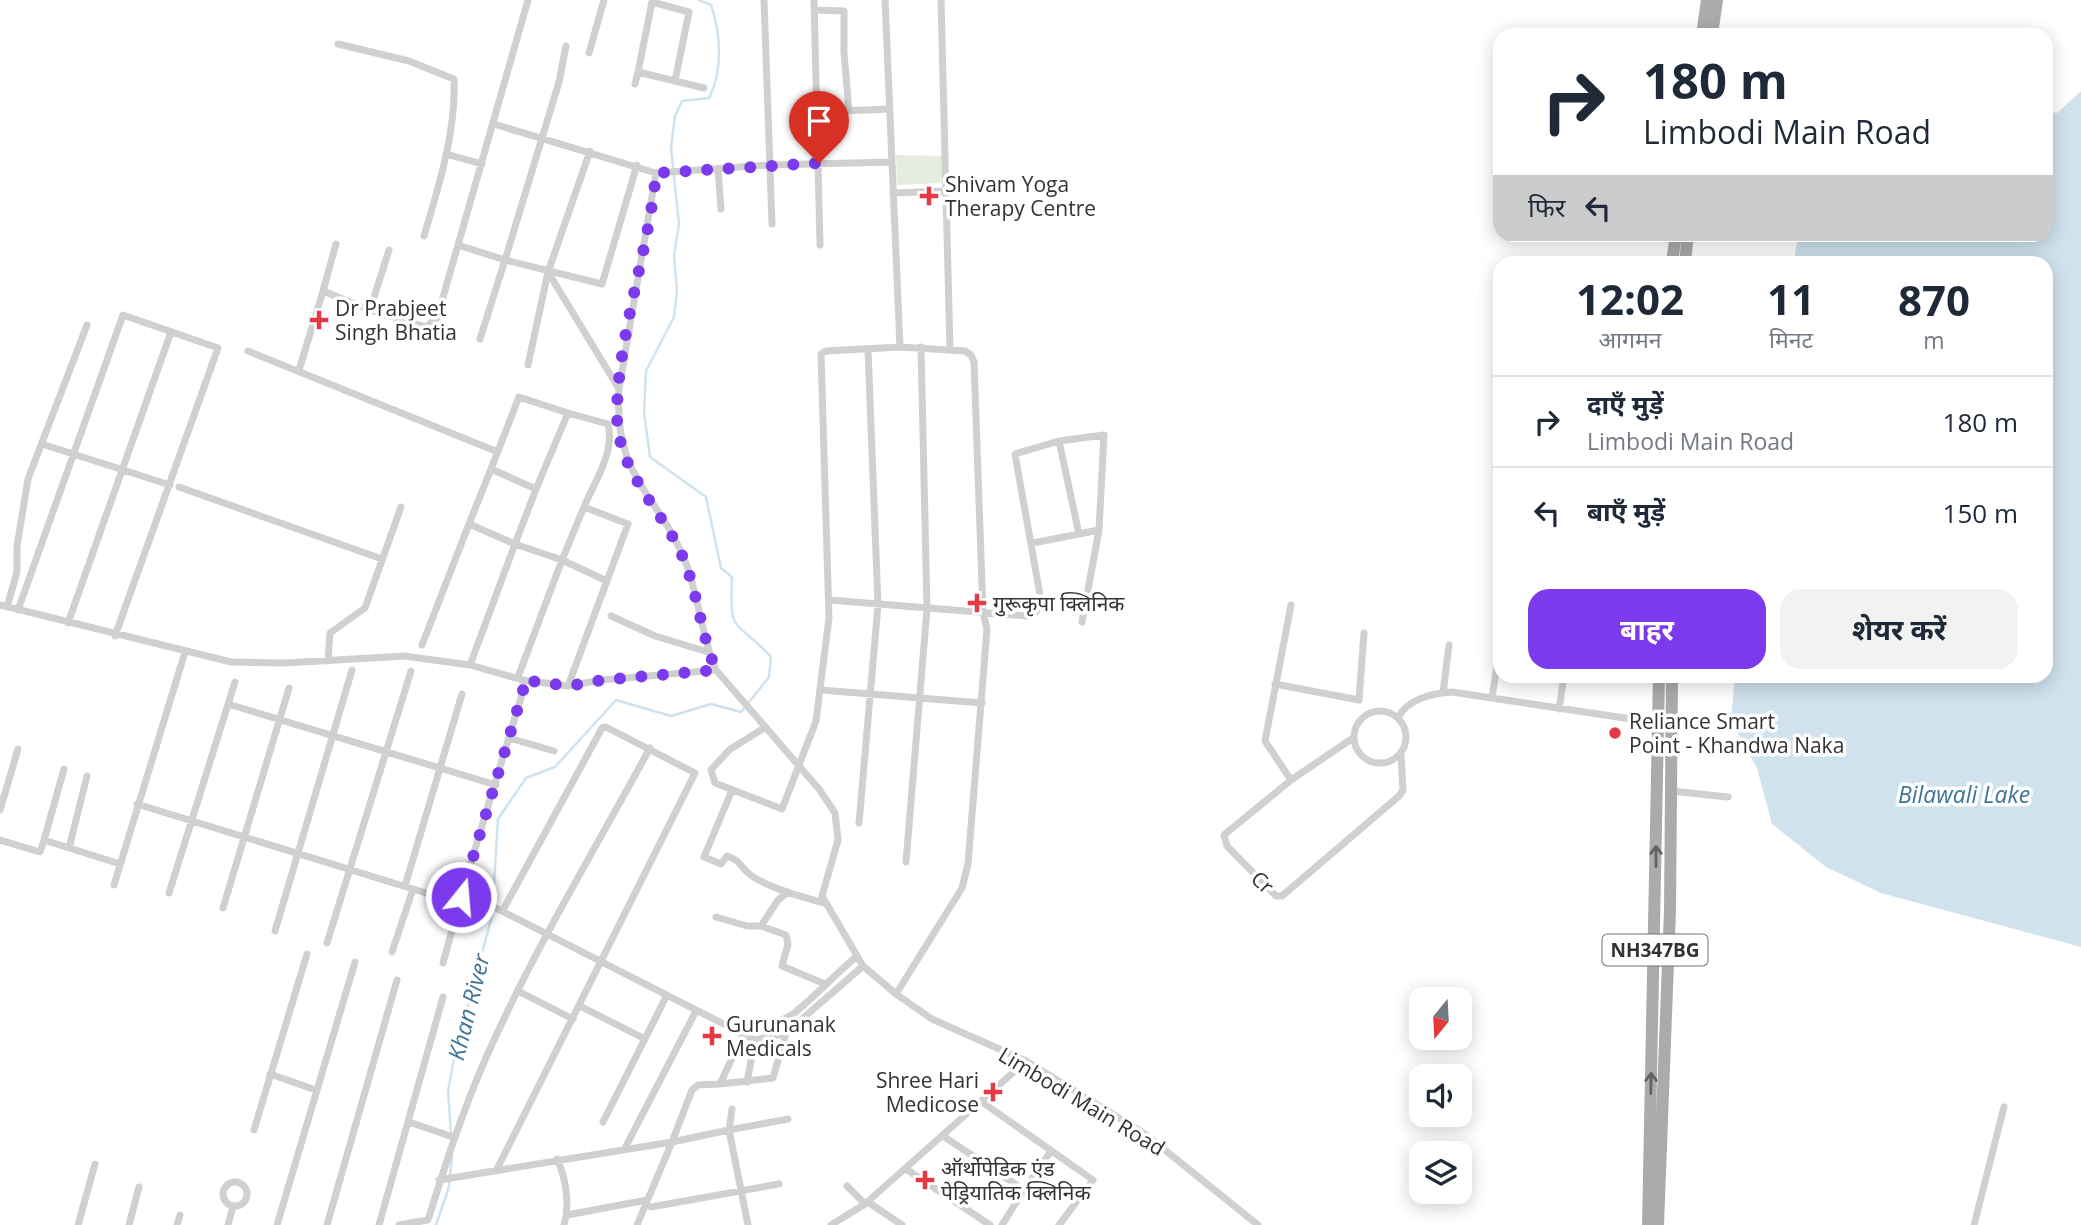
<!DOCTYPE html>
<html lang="hi">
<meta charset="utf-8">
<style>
:root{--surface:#fff;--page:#f2f2f3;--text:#1f2937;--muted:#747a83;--line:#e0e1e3;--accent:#7c3aed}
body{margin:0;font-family:"Open Sans","Noto Sans Devanagari",sans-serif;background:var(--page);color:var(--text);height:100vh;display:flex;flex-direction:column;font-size:26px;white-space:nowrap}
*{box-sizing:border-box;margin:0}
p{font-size:23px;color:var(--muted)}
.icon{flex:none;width:38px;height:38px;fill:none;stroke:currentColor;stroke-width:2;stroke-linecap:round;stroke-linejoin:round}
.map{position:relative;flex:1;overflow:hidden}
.sheet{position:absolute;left:1493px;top:256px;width:560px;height:427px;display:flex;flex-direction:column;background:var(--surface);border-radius:21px;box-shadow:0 4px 18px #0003}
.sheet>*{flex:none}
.banner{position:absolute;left:1493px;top:28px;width:560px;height:214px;border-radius:21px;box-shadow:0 4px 18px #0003;background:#fff;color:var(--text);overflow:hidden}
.needle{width:46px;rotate:198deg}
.controls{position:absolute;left:1409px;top:987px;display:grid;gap:14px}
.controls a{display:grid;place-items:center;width:63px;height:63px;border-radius:14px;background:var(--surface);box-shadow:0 4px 18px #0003;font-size:35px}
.pin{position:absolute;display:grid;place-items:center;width:60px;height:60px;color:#fff;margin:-72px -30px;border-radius:50% 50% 50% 0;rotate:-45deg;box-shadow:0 0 7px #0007}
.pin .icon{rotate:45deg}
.me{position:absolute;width:77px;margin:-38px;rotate:17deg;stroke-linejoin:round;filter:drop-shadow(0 0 5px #0008)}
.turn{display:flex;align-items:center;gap:24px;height:147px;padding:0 35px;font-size:32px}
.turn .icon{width:91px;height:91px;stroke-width:2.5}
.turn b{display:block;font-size:49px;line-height:60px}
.then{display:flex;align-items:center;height:66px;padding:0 35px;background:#0003;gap:14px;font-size:26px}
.eta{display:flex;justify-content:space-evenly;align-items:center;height:119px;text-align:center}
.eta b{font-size:42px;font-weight:700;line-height:49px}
.action{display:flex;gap:14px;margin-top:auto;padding:14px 35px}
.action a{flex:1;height:80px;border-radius:21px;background:var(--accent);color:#fff;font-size:28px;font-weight:700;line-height:80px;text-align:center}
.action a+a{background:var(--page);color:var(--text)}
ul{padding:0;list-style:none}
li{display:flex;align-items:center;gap:21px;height:91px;padding:0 35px;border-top:2px solid var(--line)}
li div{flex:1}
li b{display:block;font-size:26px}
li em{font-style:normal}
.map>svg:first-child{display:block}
.green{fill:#e6ecdf}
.water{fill:#cfe2ee}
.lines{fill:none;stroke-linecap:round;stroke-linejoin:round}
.stream{stroke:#cfe2ee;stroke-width:2.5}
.street{stroke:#d0d0d0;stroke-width:7}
.primary{stroke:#ababab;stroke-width:12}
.oneway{stroke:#636363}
.route{stroke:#7c3aed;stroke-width:12;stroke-dasharray:0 21.6}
.poi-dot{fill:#e63946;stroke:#fff;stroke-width:2.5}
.labels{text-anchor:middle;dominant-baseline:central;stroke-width:7;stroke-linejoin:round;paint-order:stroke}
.shield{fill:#fff;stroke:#707070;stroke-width:2}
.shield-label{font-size:19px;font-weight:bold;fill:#333}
.poi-label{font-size:21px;fill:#333;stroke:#fff;text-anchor:start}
.street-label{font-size:21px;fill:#333;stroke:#fff}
.water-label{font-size:23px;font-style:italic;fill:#3f7597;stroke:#fff}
</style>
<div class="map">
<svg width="2081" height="1225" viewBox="0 0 2081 1225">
<rect width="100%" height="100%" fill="#fff"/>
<path class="green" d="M896,155l46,1v27l-45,2z"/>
<path class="water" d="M2081,91v856l-200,-54 -55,-26 -54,-43 -15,-56 -26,-47 4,-45h311v-414h-252l4,-27 248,-1v-123l11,2z"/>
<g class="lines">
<path class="stream" d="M451,1134l-3,-43 7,-38 37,-137 6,-97 28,-41 29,-11 61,-67 55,16 40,-12 30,8 28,-35 2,-20c-36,-40 -42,-19 -39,-80l-11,-9 -15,-71 -56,-40 -6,-44 2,-42 28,-54 3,-26 -3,-36 5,-31 -8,-76 4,-32 7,-15 27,-3c14,-27 12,-64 2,-93l-12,-5
M436,1225l13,-38 3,-32"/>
<path class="street" d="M764,0l8,224
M814,0l6,245
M885,0l15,347
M941,0l9,350
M814,10l30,1v42l5,58
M338,44l71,17 45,18c2,54 -15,106 -30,157
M566,46l-7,36 -54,178 97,24 35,-119
M589,53l15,-53
M675,81l14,-69 -37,-10 -14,70 66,16
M635,84l3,-12
M818,112l72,-3
M494,124l162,49 113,-8 123,-3
M446,154l36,10
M718,169l3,40
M656,173l-37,216c-6,91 41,105 68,177 12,34 15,71 29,104l103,119 16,24 3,27 -16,56 41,70 33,28 36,25 94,42 119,73 113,91
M893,193l53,-2
M389,250l-19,60 56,17 11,-9 21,-73
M548,272l71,117
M323,291l13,-47
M480,339l25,-79 -47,-15 70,-245
M248,351l250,101
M528,365l20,-93 42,-121
M299,370l24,-79 47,19
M1059,441l20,93
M42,444l128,41
M491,469l28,-72 49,16
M179,487l203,72
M536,489l32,-76 40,11c7,28 -13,57 -24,83
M829,600l199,16 8,-4 4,-17 -25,-141 44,-13 45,-6 -5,95 -66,13
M0,605l231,57 55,1 118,-7 66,9 53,15 45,6 34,-6 114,-10
M1291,605l-26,136 26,39
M7,607l10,-35v-26l11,-67 59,-154
M18,610l105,-295 95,33 -103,288
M611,616l44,20 53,16
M1082,622l17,-92
M68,623l103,-291
M422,645l47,-121 46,20 21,-55 -45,-20 -22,55
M328,661l2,-28 35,-25 36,-101
M470,665l45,-121 47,16 22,-53 44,17 -60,162
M518,677l44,-117 45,21
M1275,684l84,16
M821,690l161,13
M1443,693l6,-48
M1492,698l7,-47
M1359,700l5,-67
M228,704l268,81
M1559,709l5,-33
M1354 737a26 26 0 1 1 52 0a26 26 0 1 1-52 0Z
M1398,718c9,-19 35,-25 54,-26l219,33
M764,728l-35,22 -18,20 4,13 67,26 34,-88 13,-103 -8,-264 5,-3 74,-4 65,4 6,4 3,7 9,251 4,16 -19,235 -6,24 -66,106
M509,738l45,13
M1353,738l-62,42 -67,55 3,11 49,50h6l117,-100 4,-6 -2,-37
M732,790l-28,67 17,7 6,-8c12,4 12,8 20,16 17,15 55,25 77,31
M1671,791l57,6
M137,804l302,93h25l24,7 267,136 31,-7 77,-67
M0,810l18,-61
M859,823l19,-218 -10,-256
M0,840l40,12 4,-12 76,24
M44,840l20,-71
M69,848l18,-72
M906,862l21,-253 -6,-262
M114,885l71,-233
M405,886l57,-192
M169,893l66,-211
M464,897l-2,-5 61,-201v-11
M223,908l66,-220
M716,917l31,9h14l17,-26 10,-8
M761,926l25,9 2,9 -6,22 43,18
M275,931l77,-261
M327,943l84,-272
M392,952l21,-63
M443,963l18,-66
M520,992l53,27
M580,1006l65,33
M744,1032l-24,52 -22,1 -6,5 -20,52 57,-12 19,95
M747,1035c14,-10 31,-11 46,-21 22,-17 41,-39 63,-57
M270,1074l46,16
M747,1082l8,-42
M720,1084l53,-6 13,-45
M982,1102l111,78 -34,45
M732,1109l-3,21 59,-11
M409,1122l44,15
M603,1122l63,-125
M254,1130l53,-176
M943,1136l81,54 27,-39
M625,1148l71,-137
M557,1159c9,19 13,46 7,66
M906,1169l84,56
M496,1171l199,-398 -89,-46 -4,1 -99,182
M439,1180l233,-38 -35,83
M223 1194a12 12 0 1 1 24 0a12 12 0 1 1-24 0Z
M868,1202l34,23
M865,1204l161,-143
M651,1207l128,-23
M567,1215l80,-15
M78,1225l17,-61
M129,1225l10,-38
M177,1225l3,-10
M228,1225l5,-19
M277,1225l78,-263
M327,1225l70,-245
M379,1225l64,-228
M399,1225l29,-5c17,-54 34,-108 57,-160 47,-107 109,-209 165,-312
M831,1225l34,-21 -18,-18
M1002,1225l22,-35
M1974,1225l30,-118"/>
<path class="primary" d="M1702,35l5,-35
M1712,35l5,-35
M1672,262l4,-28
M1685,262l3,-28
M1648,1225l11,-549
M1658,1225l12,-315 2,-234"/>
</g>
<defs><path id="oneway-shaft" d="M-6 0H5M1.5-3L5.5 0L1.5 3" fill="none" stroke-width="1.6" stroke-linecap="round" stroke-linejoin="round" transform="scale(1.75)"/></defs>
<g class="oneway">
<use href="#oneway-shaft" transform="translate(1656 856) rotate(-90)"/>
<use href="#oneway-shaft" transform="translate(1651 1083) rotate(-89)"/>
</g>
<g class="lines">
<path class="route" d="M461,897l62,-206v-11l45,6 34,-6 114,-10c-14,-33 -17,-68 -29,-102 -18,-54 -70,-92 -70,-153 0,-78 32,-164 39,-242l163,-10"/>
</g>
<g class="poi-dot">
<path d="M925.5 185.5h7v7h7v7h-7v7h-7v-7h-7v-7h7z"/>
<path d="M315.5 309.5h7v7h7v7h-7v7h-7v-7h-7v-7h7z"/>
<path d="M973.5 592.5h7v7h7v7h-7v7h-7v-7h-7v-7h7z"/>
<circle cx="1615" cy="733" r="7"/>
<path d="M708.5 1025.5h7v7h7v7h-7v7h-7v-7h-7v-7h7z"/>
<path d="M989.5 1081.5h7v7h7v7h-7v7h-7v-7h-7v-7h7z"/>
<path d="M921.5 1169.5h7v7h7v7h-7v7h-7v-7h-7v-7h7z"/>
</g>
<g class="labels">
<rect class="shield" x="1602.5" y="934.5" width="105" height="31" rx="5"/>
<g class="shield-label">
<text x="1655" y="950">NH347BG</text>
</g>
<g class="poi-label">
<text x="945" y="184">Shivam Yoga<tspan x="945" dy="24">Therapy Centre</tspan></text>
<text x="335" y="308">Dr Prabjeet<tspan x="335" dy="24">Singh Bhatia</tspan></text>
<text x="993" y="603">गुरूकृपा क्लिनिक</text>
<text x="1629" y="721">Reliance Smart<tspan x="1629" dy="24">Point - Khandwa Naka</tspan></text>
<text x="726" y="1024">Gurunanak<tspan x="726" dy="24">Medicals</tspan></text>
<text x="979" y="1080" text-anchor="end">Shree Hari<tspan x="979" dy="24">Medicose</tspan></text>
<text x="941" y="1168">ऑर्थोपेडिक एंड<tspan x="941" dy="24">पेड्रियातिक क्लिनिक</tspan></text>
</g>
<g class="street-label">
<text transform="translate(1263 882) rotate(44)">Cr</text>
<text transform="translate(1082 1101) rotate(31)">Limbodi Main Road</text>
</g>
<g class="water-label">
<text x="1964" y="794">Bilawali Lake</text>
<text transform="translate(468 1007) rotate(-76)">Khan River</text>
</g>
</g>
</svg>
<div class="controls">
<a><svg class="needle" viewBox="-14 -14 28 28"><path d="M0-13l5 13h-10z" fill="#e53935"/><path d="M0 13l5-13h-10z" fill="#747a83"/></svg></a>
<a><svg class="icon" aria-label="sound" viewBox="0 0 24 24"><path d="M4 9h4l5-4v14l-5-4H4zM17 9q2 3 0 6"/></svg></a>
<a><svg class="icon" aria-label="layers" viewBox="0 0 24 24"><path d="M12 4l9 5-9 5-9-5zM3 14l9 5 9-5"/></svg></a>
</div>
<div class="pin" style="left:819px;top:163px;background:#d93025"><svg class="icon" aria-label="arrive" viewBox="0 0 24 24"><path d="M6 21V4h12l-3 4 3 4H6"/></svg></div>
<svg class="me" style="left:461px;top:897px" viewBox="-20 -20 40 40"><circle r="17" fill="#7c3aed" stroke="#fff" stroke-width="3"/><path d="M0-11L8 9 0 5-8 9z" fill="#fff"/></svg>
<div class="banner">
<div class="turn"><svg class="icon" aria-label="right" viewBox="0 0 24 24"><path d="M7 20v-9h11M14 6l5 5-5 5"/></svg><div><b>180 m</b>Limbodi Main Road</div></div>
<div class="then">फिर<svg class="icon" aria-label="left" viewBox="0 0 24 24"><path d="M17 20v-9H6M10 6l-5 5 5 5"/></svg></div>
</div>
<section class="sheet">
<div class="eta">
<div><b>12:02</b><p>आगमन</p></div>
<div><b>11</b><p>मिनट</p></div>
<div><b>870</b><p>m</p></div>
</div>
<ul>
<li><svg class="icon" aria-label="right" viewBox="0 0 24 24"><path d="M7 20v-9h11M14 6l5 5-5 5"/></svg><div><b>दाएँ मुड़ें</b><p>Limbodi Main Road</p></div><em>180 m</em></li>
<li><svg class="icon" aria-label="left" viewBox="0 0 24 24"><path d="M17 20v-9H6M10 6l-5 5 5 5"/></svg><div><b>बाएँ मुड़ें</b></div><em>150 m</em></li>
</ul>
<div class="action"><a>बाहर</a><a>शेयर करें</a></div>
</section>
</div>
